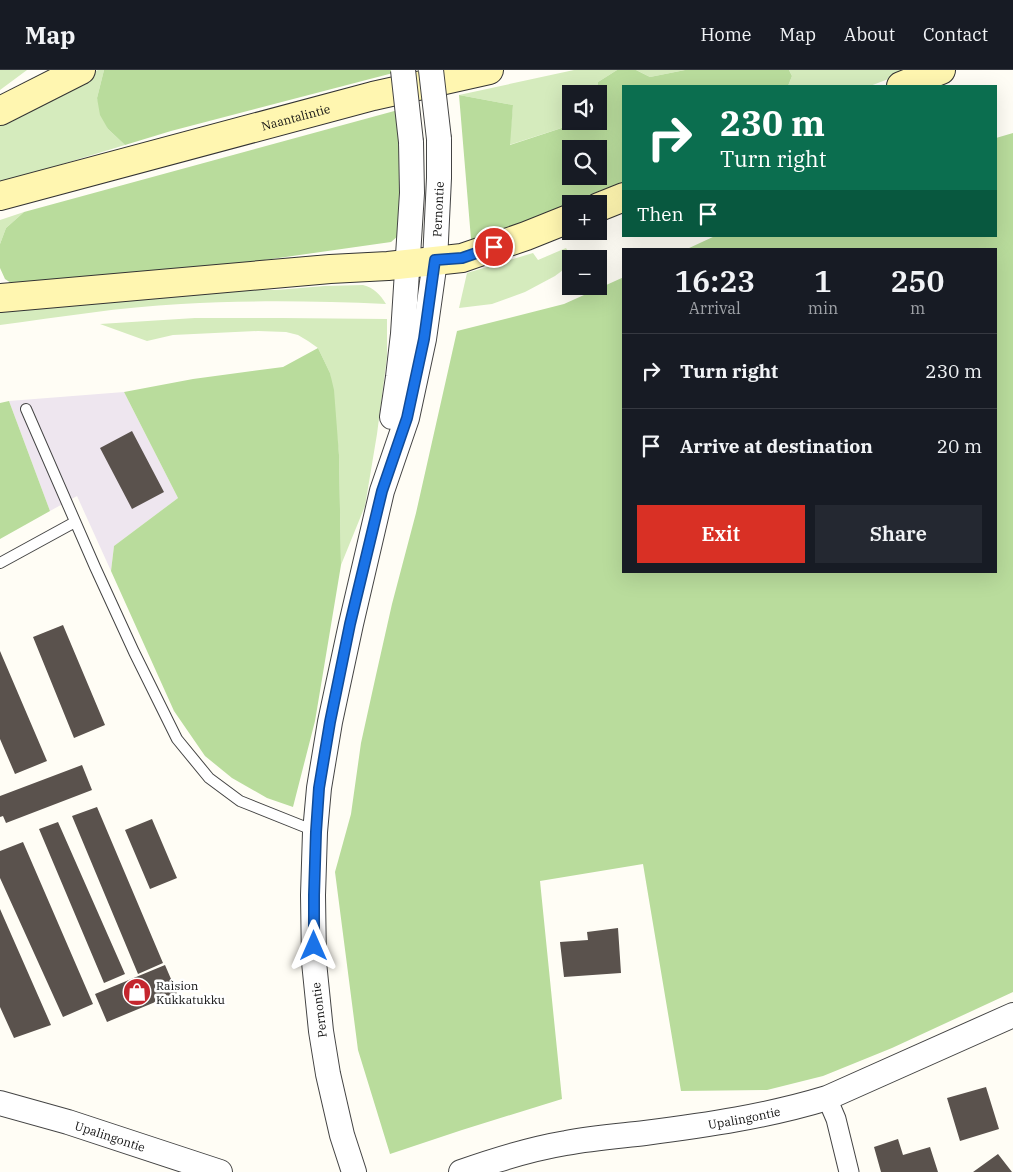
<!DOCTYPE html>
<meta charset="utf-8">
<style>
:root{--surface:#171b24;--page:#242831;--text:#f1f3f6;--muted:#9ea1a6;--line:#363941;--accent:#d93025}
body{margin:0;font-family:"IBM Plex Serif",serif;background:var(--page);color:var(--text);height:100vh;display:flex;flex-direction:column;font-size:19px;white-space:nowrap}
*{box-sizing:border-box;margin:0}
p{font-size:16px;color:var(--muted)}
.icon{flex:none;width:28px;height:28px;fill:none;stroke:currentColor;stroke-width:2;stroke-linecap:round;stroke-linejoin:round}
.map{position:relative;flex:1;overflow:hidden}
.side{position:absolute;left:622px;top:178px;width:375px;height:325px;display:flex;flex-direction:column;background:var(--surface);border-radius:0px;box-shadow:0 5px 20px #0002}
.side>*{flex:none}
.banner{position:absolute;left:622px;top:15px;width:375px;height:152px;border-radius:0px;box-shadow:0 5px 20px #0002;background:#0b6e4f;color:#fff;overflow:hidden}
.tools{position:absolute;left:562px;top:15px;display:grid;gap:10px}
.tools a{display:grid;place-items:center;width:45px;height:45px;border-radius:0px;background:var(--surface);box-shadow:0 5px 20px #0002;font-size:25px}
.pin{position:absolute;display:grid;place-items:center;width:42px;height:42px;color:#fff;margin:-21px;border:2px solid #fff;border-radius:50%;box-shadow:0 1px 5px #0007}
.me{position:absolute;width:55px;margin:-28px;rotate:0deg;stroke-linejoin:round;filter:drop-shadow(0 0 4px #0008)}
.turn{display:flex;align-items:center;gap:18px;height:105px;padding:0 15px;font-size:22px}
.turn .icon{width:65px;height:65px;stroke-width:2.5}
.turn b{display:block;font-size:35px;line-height:42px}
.then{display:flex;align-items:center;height:48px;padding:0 15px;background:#0003;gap:10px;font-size:19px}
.eta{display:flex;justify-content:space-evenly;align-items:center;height:85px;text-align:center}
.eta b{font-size:30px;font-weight:600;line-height:35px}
.primary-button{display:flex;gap:10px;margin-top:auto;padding:10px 15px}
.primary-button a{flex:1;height:58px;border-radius:0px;background:var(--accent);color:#fff;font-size:20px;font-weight:600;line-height:58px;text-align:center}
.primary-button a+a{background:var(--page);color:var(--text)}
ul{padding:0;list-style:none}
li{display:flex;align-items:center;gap:15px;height:75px;padding:0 15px;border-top:1px solid var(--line)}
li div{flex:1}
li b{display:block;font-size:19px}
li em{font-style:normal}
header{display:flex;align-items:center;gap:30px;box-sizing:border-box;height:70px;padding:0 25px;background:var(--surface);border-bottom:1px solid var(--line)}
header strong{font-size:24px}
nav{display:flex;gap:28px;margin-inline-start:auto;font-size:18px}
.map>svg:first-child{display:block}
.industrial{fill:#eee6ef}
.green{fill:#d5ebbd}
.forest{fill:#b9dc9c;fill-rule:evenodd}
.building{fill:#5a524d}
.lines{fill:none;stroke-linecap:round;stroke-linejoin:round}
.service-casing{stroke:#444;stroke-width:12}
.minor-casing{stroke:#444;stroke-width:21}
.tertiary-casing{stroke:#444;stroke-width:26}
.secondary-casing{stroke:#333;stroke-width:30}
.service{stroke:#fff;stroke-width:10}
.minor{stroke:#fff;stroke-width:19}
.tertiary{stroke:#fff;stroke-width:24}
.secondary{stroke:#fff6b0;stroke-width:28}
.tertiary-bridge-casing{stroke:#444;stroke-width:26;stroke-linecap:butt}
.tertiary-bridge{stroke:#fff;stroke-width:24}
.route-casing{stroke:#114b97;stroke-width:12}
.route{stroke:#1a73e8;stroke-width:9}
.labels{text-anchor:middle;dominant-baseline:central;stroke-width:5;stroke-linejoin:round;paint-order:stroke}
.street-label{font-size:12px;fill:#111;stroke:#fff}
.poi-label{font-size:12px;fill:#111;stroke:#fff;text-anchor:start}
</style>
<header>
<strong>Map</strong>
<nav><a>Home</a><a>Map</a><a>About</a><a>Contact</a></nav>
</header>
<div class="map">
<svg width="1013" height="1102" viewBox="0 0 1013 1102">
<rect width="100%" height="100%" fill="#fffdf5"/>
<path class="industrial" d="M124,322l54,106 -64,48 -3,25 -34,-75 -27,15 -41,-110z"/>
<path class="green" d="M0,0h27l-27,20z
M98,0h6l-7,28 11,31 17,16 -125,38v-63z
M574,0h43l-19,12 -2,12h-25v27h12l-74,24 4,-40 -54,-10z
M636,0h49l-35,7z
M789,0h123l-42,16h-82l4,-10z
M24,142l-18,16 -6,16v-24z
M566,178l7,11h-2v5l-16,12 -30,16 -33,12 -33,4 8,-35 66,-20 5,7z
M363,215c11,3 17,9 23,19 -68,-3 -137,-4 -205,0 -60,3 -121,13 -181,21v-16l226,-19h50l49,-4z
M195,248h87l105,1v38l-10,77 -12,72 -24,59 -2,-110 -9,-82 -12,-25 -10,-7 -10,-6 -12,-3 -28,-1 -85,4 -26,6 -47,-17z"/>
<path class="forest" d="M104,0h289v3l-222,58 -46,14 -17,-16 -8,-14 -3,-17z
M617,0h19l14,7 35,-7h104l3,6 -4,10h-164v102l-42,16h-11v4l-95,32 -5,-1 -12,-144 54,10 -3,40 73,-24h16v-27h-3l2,-12zM571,79h28v27h-28z
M398,40l4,74 -4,52 -7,6 -183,26 -191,19 -12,-8 -5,-11v-24l6,-16 18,-16z
M1013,63v859l-121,56 -69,28 -56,14 -86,1 -38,-227 -103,17 22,218 -100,31 -72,24 -32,-104 -23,-178 16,-58 10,-71 15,-68 16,-71 24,-91 41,-182 107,-27 60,-27v294h372v-322h-309l28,-13h281v-98z
M318,278l12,25 4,17 5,65 2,110 -26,156 -22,86 -26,-9 -35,-20 -27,-22 -31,-45 -63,-140 3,-25 64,-48 -54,-106 69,-13 90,-12z
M9,331l41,110 -50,28v-136z"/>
<path class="building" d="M132,361l32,61 -32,17 -32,-61z
M63,555l42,100 -31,13 -41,-101z
M0,581l47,110 -32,13 -15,-35z
M82,695l10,25 -86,33 -3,-7 -3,1v-21z
M97,737l66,156 -25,11 -66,-158z
M152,749l25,59 -27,11 -25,-59z
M58,752l67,152 -21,9 -65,-154z
M23,772l70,162 -30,13 -63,-139v-27z
M0,839l51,116 -37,13 -14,-31z
M618,858l3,45 -57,4 -4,-35 28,-2 -1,-8z
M165,895l12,28 -70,29 -12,-28z
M986,1017l13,42 -39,12 -13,-43z
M898,1069l5,16 27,-8 8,25h-57l-7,-25z
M998,1084l14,18h-39z"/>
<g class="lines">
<defs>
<path id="service" d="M26,339l69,158 39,85 43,87 32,39 31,23 75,30
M0,493l75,-41"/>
<path id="minor" d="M827,1028l9,21 13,53"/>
<g id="tertiary">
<path d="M392,347l6,-40 5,-43 9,-141 -1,-51"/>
<path id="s1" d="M0,1033l68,19 152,50"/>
<path id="s2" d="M354,1102l-12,-37 -14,-61 -7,-43 -7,-69 -1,-67 2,-63 4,-44 11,-66 21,-98 31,-133 25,-73 17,-79 11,-78 4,-83v-39"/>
<path id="s3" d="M461,1102c34,-12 69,-23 105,-29 26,-5 53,-7 79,-10 62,-8 123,-17 182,-35l186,-83"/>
</g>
<g id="secondary">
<path d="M901,16l40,-16"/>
<path d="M0,41l81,-41"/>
<path id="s4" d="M0,126l373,-100 116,-26"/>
<path d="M599,137l25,-10"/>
<path d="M0,228l330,-29 58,-3 74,-8 64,-22 45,-18"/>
</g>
</defs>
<use href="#service" class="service-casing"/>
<use href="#minor" class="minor-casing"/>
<use href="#tertiary" class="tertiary-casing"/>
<use href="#secondary" class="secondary-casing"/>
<use href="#service" class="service"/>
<use href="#minor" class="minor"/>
<use href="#tertiary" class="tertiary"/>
<use href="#secondary" class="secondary"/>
<defs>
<path id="tertiary-bridge" d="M403,0l8,72
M431,0l8,69"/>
</defs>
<use href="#tertiary-bridge" class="tertiary-bridge-casing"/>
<use href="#tertiary-bridge" class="tertiary-bridge"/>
</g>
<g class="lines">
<defs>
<path id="route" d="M314,876v-51l2,-63 3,-44 11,-66 20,-98 32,-133 25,-73 17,-79 11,-79 27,-2 32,-11"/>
</defs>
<use href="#route" class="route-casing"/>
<use href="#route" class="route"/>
</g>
<defs>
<symbol id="shop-disc" viewBox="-11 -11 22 22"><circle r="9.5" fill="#c4262e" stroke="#fff"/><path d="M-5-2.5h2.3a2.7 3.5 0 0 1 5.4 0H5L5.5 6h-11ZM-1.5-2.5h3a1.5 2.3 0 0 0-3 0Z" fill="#fff"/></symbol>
</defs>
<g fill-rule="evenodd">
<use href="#shop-disc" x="121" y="906" width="32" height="32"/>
</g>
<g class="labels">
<g class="street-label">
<text stroke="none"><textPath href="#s4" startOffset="306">Naantalintie</textPath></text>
<text stroke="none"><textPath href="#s2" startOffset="981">Pernontie</textPath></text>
<text transform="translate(319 940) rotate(-97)">Pernontie</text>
<text stroke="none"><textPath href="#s3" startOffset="289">Upalingontie</textPath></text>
<text stroke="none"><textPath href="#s1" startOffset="115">Upalingontie</textPath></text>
</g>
<g class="poi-label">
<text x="156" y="915">Raision<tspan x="156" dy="14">Kukkatukku</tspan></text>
</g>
</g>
</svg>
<div class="tools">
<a><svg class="icon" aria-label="sound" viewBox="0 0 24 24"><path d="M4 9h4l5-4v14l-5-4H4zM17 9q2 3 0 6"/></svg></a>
<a><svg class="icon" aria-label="search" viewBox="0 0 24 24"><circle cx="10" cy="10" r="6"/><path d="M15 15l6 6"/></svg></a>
<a>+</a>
<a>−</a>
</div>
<div class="pin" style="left:494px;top:177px;background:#d93025"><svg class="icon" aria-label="arrive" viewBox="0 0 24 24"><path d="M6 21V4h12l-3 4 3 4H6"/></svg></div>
<svg class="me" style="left:314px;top:876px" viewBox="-20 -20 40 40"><path d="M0-17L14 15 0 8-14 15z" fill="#1a73e8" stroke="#fff" stroke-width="4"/></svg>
<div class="banner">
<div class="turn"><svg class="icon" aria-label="right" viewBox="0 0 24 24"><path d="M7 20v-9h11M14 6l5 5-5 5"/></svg><div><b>230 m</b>Turn right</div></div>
<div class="then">Then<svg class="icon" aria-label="arrive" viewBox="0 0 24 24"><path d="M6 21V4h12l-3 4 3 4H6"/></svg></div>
</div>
<section class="side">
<div class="eta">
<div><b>16:23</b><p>Arrival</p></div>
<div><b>1</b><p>min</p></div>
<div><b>250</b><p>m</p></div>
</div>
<ul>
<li><svg class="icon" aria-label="right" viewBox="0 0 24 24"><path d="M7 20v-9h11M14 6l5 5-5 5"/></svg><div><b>Turn right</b></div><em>230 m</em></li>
<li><svg class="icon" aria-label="arrive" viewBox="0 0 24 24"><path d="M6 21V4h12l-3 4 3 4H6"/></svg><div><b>Arrive at destination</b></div><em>20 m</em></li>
</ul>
<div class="primary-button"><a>Exit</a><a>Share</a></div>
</section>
</div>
